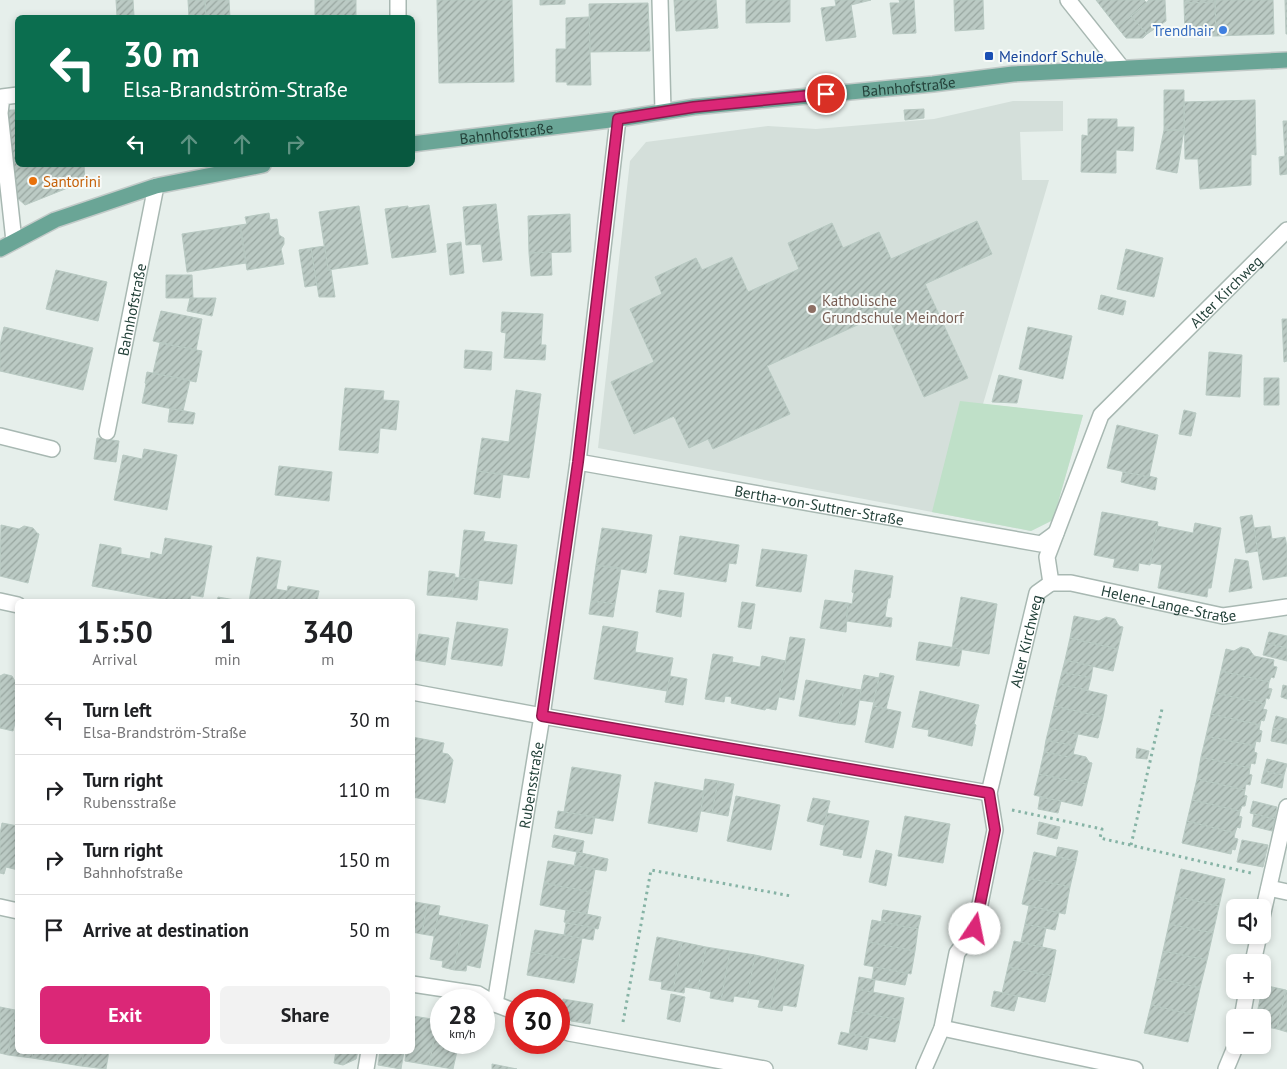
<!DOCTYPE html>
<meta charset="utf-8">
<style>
:root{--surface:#fff;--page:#f2f2f2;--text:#202124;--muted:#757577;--line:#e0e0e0;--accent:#db2777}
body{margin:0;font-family:"PT Sans",sans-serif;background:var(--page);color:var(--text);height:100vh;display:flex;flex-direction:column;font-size:19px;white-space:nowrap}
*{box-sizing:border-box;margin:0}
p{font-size:16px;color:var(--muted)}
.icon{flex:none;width:28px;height:28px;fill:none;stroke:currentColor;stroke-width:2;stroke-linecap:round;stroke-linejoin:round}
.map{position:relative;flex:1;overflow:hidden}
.drawer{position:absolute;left:15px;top:599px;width:400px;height:455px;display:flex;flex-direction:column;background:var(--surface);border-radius:8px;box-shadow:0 2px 8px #0003}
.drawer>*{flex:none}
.guide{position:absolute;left:15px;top:15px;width:400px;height:152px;border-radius:8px;box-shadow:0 2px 8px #0003;background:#0b6e4f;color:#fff;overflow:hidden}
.tools{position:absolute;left:1226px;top:899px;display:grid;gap:10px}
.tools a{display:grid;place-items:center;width:45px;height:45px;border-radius:8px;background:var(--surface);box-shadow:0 2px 8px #0003;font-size:25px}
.speed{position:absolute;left:430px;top:989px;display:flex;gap:10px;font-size:25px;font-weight:700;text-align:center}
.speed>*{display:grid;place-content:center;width:65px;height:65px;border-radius:50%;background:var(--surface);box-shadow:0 2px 8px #0003;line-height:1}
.speed small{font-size:12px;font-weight:400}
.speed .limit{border:8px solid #d22;background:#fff;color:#111}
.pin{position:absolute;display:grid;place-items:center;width:42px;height:42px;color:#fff;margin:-21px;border:2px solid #fff;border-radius:50%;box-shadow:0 1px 5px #0007}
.me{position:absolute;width:55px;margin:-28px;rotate:11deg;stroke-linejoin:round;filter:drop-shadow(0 0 4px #0008)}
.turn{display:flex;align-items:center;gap:18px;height:105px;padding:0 25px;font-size:22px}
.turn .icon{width:65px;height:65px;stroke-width:2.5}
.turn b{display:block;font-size:35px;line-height:42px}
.lanes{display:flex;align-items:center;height:48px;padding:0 25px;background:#0003;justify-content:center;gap:25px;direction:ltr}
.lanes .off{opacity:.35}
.eta{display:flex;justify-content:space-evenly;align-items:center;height:85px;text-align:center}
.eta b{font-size:30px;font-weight:800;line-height:35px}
.action{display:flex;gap:10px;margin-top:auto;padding:10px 25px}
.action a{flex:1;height:58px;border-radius:8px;background:var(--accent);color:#fff;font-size:20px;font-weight:800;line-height:58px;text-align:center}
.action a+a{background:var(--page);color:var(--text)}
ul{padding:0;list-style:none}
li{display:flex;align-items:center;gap:15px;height:70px;padding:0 25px;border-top:1px solid var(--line)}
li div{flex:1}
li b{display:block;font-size:19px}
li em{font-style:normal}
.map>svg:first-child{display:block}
.built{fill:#d4dfda}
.green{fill:#bfe0c8}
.building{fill:url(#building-hatch);stroke:#b8c9c2}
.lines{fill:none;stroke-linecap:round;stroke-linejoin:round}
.minor-casing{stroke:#a8b8b2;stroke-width:18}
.major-casing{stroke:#c2cac8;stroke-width:18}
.path{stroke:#86b3a5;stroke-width:3;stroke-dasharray:2.5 4;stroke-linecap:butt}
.minor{stroke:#fff;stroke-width:15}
.major{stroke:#6aa596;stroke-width:15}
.route-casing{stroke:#8e194d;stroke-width:12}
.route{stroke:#db2777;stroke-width:9}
.shop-dot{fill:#3f7fe0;stroke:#f7fbf9;stroke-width:2}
.transit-dot{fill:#1a4fb4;stroke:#f7fbf9;stroke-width:2}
.food-dot{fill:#e8710a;stroke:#f7fbf9;stroke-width:2}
.education-dot{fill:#8d6e63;stroke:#f7fbf9;stroke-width:2}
.labels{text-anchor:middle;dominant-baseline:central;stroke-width:4;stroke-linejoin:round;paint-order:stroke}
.shop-label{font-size:15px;fill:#366cbe;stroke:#f7fbf9;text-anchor:end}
.transit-label{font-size:15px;fill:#164399;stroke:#f7fbf9;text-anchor:start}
.street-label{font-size:15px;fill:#24423a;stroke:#f7fbf9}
.food-label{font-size:15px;fill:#c56008;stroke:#f7fbf9;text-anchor:start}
.education-label{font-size:15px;fill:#785e54;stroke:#f7fbf9;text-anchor:start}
</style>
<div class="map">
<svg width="1287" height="1069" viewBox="0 0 1287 1069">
<defs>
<pattern id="building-hatch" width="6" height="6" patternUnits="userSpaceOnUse" patternTransform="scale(1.25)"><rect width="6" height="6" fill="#bbcac4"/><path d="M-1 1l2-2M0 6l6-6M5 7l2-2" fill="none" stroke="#98a6a0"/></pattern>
</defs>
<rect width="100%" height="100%" fill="#e6efeb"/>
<path class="built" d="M1013,101h50v30l-43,1 2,48h27l-66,224 100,11 -30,105 -22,11 -433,-83 32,-287 16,-19 122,-16 48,3 118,-10z"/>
<path class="green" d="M960,401l123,14 -30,105 -22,11 -99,-19z"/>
<path class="building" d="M116,0h17l1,16 -17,1z
M188,0h17l1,18h-17z
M205,0h24l1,18h-24z
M315,0h41v18h-41z
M437,0h75l2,82 -75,1z
M540,0h25v4l-25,1z
M674,0h42l2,28 -42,3z
M746,0h44v22l-44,1z
M835,0h36l-20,5 5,32 -30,4 -5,-33 15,-2z
M899,0h15l2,33 -23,1 -3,-31h10z
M954,0h29l1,29 -29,2z
M1096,0h48l3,3 -30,24z
M1149,0h16l1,21 -19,13 -16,-18z
M1184,0h31v2l-31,1z
M1215,0h58l1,34 -58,2z
M1285,0h2v34h-1z
M1215,2l1,34h-31l-1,-33z
M648,3l2,48 -60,1 -1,-48z
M1131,16l16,18 -4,4h-17l-9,-11z
M589,17l2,68h-24v-3h-11v-33h10v-31z
M1164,90h20v40h-20z
M1255,100l1,55 -5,-1v31l-51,4 -2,-30h-13l-1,-57z
M924,109v9l-19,2 -1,-10z
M8,110h10v55h31l-37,3z
M1088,119h29v8h17l-1,24 -17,-1v23l-35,-1 1,-37 6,1z
M1283,121h4v53l-7,1 -1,-18 6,-1z
M1164,130h20l-7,43 -21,-4z
M49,165h35l1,16 -60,24 -11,-10 -2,-27z
M496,204l6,56 -19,2 -2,-18 -15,1 -3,-38z
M429,205l7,47 -44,6 -7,-49 23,-3v2z
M359,206l9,58 -40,6 -9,-58z
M269,213l1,7 7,-1 2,16 5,3v6l-3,5 3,15 -37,6 -7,-45 7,-1 -2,-7z
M570,214l1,38 -42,1 -1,-37z
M977,221l15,33 -67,30 43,94 -44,19 -38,-85 -119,54 23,48 -77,35 -5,-10 -19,9 -15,-32 -40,18 -23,-52 43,-20 -24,-53 32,-15 -7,-17 41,-19 6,12 30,-13 16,35 51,-23 -11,-26 44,-20 11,25 36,-16 12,27z
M240,225l6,38 -59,9 -5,-38z
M461,242l3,31 -14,2 -3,-31z
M325,246l3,24h3l4,27h-16l-8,-49z
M311,248l6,37 -12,2 -6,-37z
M1126,249l37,9 -9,39 -37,-8z
M551,252l1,23 -21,1 -2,-23z
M56,270l51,12 -9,39 -52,-12z
M166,275h26l1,23h-27z
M1101,295l25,6 -3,14 -25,-6z
M190,298h26l-4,18 -25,-5z
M161,311l41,8 -6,31 -43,-9z
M502,312l41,2 -2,31h5l-1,15 -41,-2 2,-25 -5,-1z
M1282,319h5v42l-3,1z
M4,327l89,21 -10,42 -83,-19v-26z
M1028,327l44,9 -9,43 -44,-10z
M160,343l42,8 -6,31 -43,-9z
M465,350l27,2 -1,18 -27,-2z
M1209,352l33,3 -2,42 -34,-2z
M147,372l43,8 -7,31 -41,-8 4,-19 -1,-1z
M999,375l23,5 -5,23 -25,-1z
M1264,378h15v27h-15z
M345,388l39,3 -1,9 16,1 -3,29 -16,-2 -2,25 -39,-3z
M516,390l25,4 -12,84 -52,-7 5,-33 27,4z
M170,408l25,5 -2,11 -25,-2z
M1184,410l12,3 -5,23 -12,-2z
M1117,425l41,10 -9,42 -42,-9z
M97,438l22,3 -3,21 -22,-3z
M144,449l33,6 -10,55 -53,-10 9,-45 19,4z
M279,466l53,6 -3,29 -54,-6z
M477,471l26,3 -3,24 -26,-4z
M1123,472l26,5v-1l8,2 -2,12 -34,-8z
M1102,512l56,10 -8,43 -11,-2 -1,8 -25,-4 2,-8 -21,-4z
M1252,515l6,36 -12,2 -6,-36z
M1195,523l26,5 -10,60h-3l-1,9 -49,-9 4,-23 -12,-2 7,-37 36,7z
M1,525l18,4 5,-3 9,2 4,5 2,1 -11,49 -28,-7z
M1270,526l2,13 13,-2 2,9v30l-24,4 -9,-52z
M602,528l50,7 -6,38 -50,-8z
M464,530l21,2 -2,9 34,4 -5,39 -53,-6z
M680,536l59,9 -3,19 -7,-1 -3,19 -52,-8z
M165,538l47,8 -9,51 -12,-2 -1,6h-28l1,-2 -71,-13 8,-42 21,4v6l29,5 1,-7 11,3z
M762,549l45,6 -6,37 -45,-6z
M257,557l24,4 -5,28 11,2 1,-5 31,5 -2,10h-68z
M1235,559l13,2 4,27 -23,4z
M596,565l25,3 -6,36 -24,-3z
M855,570l38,6 -3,22h-2l-3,19 7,1 -1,9 -45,-6 2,-18 4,1 2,-11 -2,-1z
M429,571l26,3 -3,23 -25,-2z
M454,577l25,3 -2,20 -25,-3z
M659,590l25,3 -3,24 -25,-5z
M218,597l23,4h-24z
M961,597l36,7 -8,50 -37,-6z
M825,600l23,3 -2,29 -26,-4z
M591,601l24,3 -2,13 -24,-3z
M742,602l13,2 -4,25 -13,-2z
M1074,616l25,5 7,-4 9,2 4,7 4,1 -5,22 -48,-11z
M457,622l51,7 -6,37 -51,-7z
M603,626l35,6 -3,20 38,6 -6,33 -73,-12z
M1269,632l18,4v12l-21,-5z
M419,634l30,4 -4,27 -30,-5z
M790,637l15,2 -11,61 -15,-3z
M1070,638l48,11 -5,22 -48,-11z
M919,642l43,7 -3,17 -43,-6z
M1266,643l21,5v13l-24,-6z
M1241,647l8,2 5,7 20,4 -1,6 4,1 -3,11 -3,-1 -2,5 -48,-11 5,-22 8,2z
M713,654l20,3 -1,5 28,5 2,-11 24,5 -10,49 -10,-2 -1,2 -34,-7 1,-6 -7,-1 -1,6 -19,-3z
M1065,660l28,6 -2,12 -29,-6z
M1221,671l48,11 -1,6 4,1 -3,10 -3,-1 -1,6 -49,-11z
M1062,672l29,6 -3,12 -29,-6z
M880,673l14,3 -8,33 -13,-3z
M4,674l8,2 4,7 -2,7 4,1v20l-5,20 -13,-3v-52z
M864,675l15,3 -6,24 -14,-2z
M670,676l17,3 -4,26 -18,-3z
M806,680l38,7 -6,36 -39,-7z
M1059,684l48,11 -4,22 -49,-11z
M1283,685l4,1v13l-6,-2z
M844,687l17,3 -6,35 -17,-2z
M920,691l59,14 -5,19 2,1 -4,21 -44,-10 1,-6 -17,-3z
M1216,693l49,11 -2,5 4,1 -3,11 -3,-1 -1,5 -49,-11z
M873,706l28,6 -8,36 -28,-6z
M1054,706l49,11 -5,21 -49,-10z
M1211,714l49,11 -1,5 3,1 -2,11 -4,-1 -1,5 -49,-10z
M1276,716l11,3v12l-14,-3z
M1049,728l29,6 -3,12 -29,-6z
M1273,728l14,3v13l-16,-3z
M1206,736l49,10 -1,6 3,1 -2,11 -4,-1 -1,5 -49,-11z
M412,737l32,6 -2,10 6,1 5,6 -8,43 -33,-6z
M1046,740l29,6 -2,8 -4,3 -25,-5z
M1137,748l12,3 -2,8 -11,-1z
M1044,752l25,5 4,-3 13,3 3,5 3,1 -5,21 -48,-10z
M1201,757l49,11 -1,6 3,1 -2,10 -4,-1 -1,6 -48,-11z
M1267,759l20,5 -3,11 -20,-4z
M572,767l49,8 -8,46 -49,-9z
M1264,771l20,4 -2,13 -21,-5z
M1039,774l48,10 -5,22 -48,-11z
M705,779l13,2 -6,32 -11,-2z
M1197,779l48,11 -1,5 3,1 -2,10h-3l-2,5 -48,-11z
M718,781l16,3 -6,32 -16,-3z
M655,782l49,9 -7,41 -49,-9z
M736,796l44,9 -9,45 -44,-9z
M1040,797l21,4 -3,12 -20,-4z
M813,798l17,3 -6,24 -17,-4z
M1192,800l48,11 -1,5 3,1 -2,11 -3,-1 -2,6 -48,-12z
M1253,801l24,6 -2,12 -25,-6z
M558,811l37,6 -3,17 -37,-6z
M827,813l42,8 -8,37 -18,-3 1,-5 -24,-5z
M1254,814l21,5 -3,12 -20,-5z
M905,816l45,8 -7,39 -45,-7z
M1187,821l48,12 -1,5 4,1 -3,11 -3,-1 -1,5 -49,-11z
M1039,822l21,5 -3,12 -20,-5z
M2,823l16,3v44l-12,-3 -2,7 -4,-1v-39z
M554,835l30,6 -2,12 -30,-6z
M1242,840l26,5 -5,22 -26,-5z
M1058,847l20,4 -2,10 -20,-5z
M876,850l16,4 -6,32 -17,-4z
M577,852l31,7 -2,12 -32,-5z
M1034,852l42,9 -6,26 -42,-9z
M548,861l47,8 -4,23 -47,-9z
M1181,869l44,10 -6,27 -44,-10z
M1028,878l42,9 -5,27 -43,-10z
M544,883l47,9 -4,22 -47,-9z
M1175,896l44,10 -6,27 -44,-9z
M415,902l12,2 -5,30 -10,-2v-15z
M427,904l13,2 -6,30 -12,-2z
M1029,906l30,7 -4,17 -30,-6z
M566,910l35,7 -3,12 -34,-7z
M883,910l38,6 -3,13 -37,-7z
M438,915l25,5 -9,50 -12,-3 1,-6 -13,-2z
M463,920l25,5 -8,43 -13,-3 -1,6 -12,-1z
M872,920l46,9 -3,22 -47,-9z
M566,923l29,5 -2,12 -29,-5z
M1025,924l21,4 -4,19 -21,-5z
M1169,924l44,9 -6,27 -44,-9z
M535,930l47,8 -4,23 -47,-9z
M657,937l25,5 -9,49 -12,-2 1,-7 -13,-2z
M1014,941l42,9 -5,26 -43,-9z
M682,942l24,5 -8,42 -13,-2 -1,6 -11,-2z
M868,942l47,9 -4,23 -47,-9z
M706,947l24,4 -9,49 -11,-2 1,-6 -13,-3z
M730,951l25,4 -8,43 -13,-2 -1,6 -12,-2z
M1163,951l44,9 -7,28 -43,-10z
M531,952l47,9 -4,22 -47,-8z
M755,955l24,5 -9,49 -12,-2 2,-7 -13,-2z
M779,960l25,5 -8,42 -13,-2 -1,6 -12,-2z
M874,967l34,6 -3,12 -33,-6z
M1008,967l43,9 -6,26 -43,-9z
M859,977l16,3 -2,12 -16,-3z
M1157,978l43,10 -6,27 -43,-10z
M1263,985l23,5 -9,39 -15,-3v-8h-6z
M857,989l47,9 -4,22 -47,-9z
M1286,990l1,1v41l-10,-3z
M994,991l24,5 -4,15 -23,-5z
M671,994l14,3 -5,25 -13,-3z
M563,999l30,5 -3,20 -19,-3 -10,-12z
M1151,1005l43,10 -6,27 -44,-9z
M0,1007l15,3 -7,45 -8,-2z
M15,1010h3v41h15l-1,7 -24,-3z
M853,1011l47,9 -5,22 -46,-8z
M413,1016l25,4 -9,45 -24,-4 1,-10h6z
M438,1020h3v22h18l-6,27 -24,-4z
M841,1032l28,6 -2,12 -29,-6z
M33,1051h25l-1,11 -25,-4z
M58,1051h26l-3,15 -24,-4z
M84,1051h25l-3,18 -25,-3z
M336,1051h22l-2,8 -13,6 -9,-2z
M380,1051h24l-3,18 -23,-4z
M492,1064l25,5h-25z"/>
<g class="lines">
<defs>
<g id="minor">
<path d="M398,0v18"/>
<path d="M660,0l3,111"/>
<path d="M1068,0l54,68"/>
<path d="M14,241l-14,-128 2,-16 16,-2"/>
<path id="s1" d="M107,432l49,-246"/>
<path d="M0,436l52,13"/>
<path id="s2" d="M578,462l463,82 15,-11"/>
<path id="s3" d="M1051,583l-4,-26 54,-142 186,-185"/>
<path id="s4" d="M1051,583h20l152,33 64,-9"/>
<path d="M0,601l18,4"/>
<path d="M412,692l130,24 447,77"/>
<path d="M1269,888l18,4"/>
<path d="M0,907l18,4"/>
<path d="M1262,917l25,-110"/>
<path d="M1253,962l6,-27"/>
<path d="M412,984l66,10 17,10 21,8"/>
<path id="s5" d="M495,1004l47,-288 36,-254 40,-343"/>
<path d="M1242,1018l5,-28"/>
<path d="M942,1028l193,41"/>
<path d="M559,1029l10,4 196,36"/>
<path d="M366,1069l3,-18"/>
<path id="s6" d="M924,1069l18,-41 15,-75 18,-24 20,-99 -6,-37 48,-200 14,-10"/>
<path d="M1226,1069l10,-24"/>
</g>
<g id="major">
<path id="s7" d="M412,144l206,-25 76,-12 239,-23 80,-10 274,-14"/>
<path d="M0,249l55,-29 101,-34 107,-21"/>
</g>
</defs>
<use href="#minor" class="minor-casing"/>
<use href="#major" class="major-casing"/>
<path class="path" d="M1012,810l90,19 -2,9 151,35
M1131,845l31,-136
M623,1022l28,-152 140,26"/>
<use href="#minor" class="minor"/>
<use href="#major" class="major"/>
</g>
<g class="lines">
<defs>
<path id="route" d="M826,94l-132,13 -76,12 -40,343 -36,254 447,77 6,37 -20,99"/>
</defs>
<use href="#route" class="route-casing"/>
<use href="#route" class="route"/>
</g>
<circle class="shop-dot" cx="1223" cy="30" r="5"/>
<rect class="transit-dot" x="984" y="51" width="10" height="10" rx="2.5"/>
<circle class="food-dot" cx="33" cy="181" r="5"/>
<circle class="education-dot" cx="812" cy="309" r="5"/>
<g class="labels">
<g class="shop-label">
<text x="1213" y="30">Trendhair</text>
</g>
<g class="transit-label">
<text x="999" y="56">Meindorf Schule</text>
</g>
<g class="street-label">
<text stroke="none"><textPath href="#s7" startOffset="500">Bahnhofstraße</textPath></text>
<text stroke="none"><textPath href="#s7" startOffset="95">Bahnhofstraße</textPath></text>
<text stroke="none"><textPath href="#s3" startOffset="354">Alter Kirchweg</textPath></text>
<text stroke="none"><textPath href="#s1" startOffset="125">Bahnhofstraße</textPath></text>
<text stroke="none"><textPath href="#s2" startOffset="245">Bertha-von-Suttner-Straße</textPath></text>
<text stroke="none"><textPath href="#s4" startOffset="120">Helene-Lange-Straße</textPath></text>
<text stroke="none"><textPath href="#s6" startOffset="446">Alter Kirchweg</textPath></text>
<text stroke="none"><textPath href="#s5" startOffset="222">Rubensstraße</textPath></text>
</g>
<g class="food-label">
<text x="43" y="181">Santorini</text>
</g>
<g class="education-label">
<text x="822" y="300">Katholische<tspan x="822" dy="17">Grundschule Meindorf</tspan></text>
</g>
</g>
</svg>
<div class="tools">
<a><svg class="icon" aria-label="sound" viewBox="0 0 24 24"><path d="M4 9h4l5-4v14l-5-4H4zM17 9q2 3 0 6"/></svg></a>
<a>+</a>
<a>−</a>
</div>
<div class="speed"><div>28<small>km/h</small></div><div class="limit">30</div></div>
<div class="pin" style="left:826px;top:94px;background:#d93025"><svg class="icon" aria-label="arrive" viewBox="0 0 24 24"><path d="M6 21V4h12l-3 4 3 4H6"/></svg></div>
<svg class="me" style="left:975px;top:929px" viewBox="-20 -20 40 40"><circle r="19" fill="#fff"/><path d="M0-13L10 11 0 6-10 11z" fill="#db2777"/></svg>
<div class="guide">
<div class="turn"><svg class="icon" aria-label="left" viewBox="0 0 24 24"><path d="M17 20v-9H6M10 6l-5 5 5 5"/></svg><div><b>30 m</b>Elsa-Brandström-Straße</div></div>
<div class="lanes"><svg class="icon" aria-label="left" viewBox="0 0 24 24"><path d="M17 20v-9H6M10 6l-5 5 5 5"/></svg><svg class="icon off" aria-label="ahead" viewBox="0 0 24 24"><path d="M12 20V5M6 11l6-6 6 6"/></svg><svg class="icon off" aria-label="ahead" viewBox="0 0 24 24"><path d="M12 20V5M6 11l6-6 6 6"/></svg><svg class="icon off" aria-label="right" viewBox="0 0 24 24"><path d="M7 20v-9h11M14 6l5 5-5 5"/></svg></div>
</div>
<section class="drawer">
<div class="eta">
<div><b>15:50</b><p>Arrival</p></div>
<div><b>1</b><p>min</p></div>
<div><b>340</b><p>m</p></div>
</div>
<ul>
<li><svg class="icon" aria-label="left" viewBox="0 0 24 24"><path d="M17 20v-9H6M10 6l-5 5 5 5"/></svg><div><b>Turn left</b><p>Elsa-Brandström-Straße</p></div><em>30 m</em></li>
<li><svg class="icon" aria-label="right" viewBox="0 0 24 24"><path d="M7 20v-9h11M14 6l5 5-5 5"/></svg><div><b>Turn right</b><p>Rubensstraße</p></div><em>110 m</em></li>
<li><svg class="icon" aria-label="right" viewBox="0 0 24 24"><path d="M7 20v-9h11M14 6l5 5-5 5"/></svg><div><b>Turn right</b><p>Bahnhofstraße</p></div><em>150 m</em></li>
<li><svg class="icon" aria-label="arrive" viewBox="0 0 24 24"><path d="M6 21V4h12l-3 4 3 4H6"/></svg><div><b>Arrive at destination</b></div><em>50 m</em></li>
</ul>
<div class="action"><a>Exit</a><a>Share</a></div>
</section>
</div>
